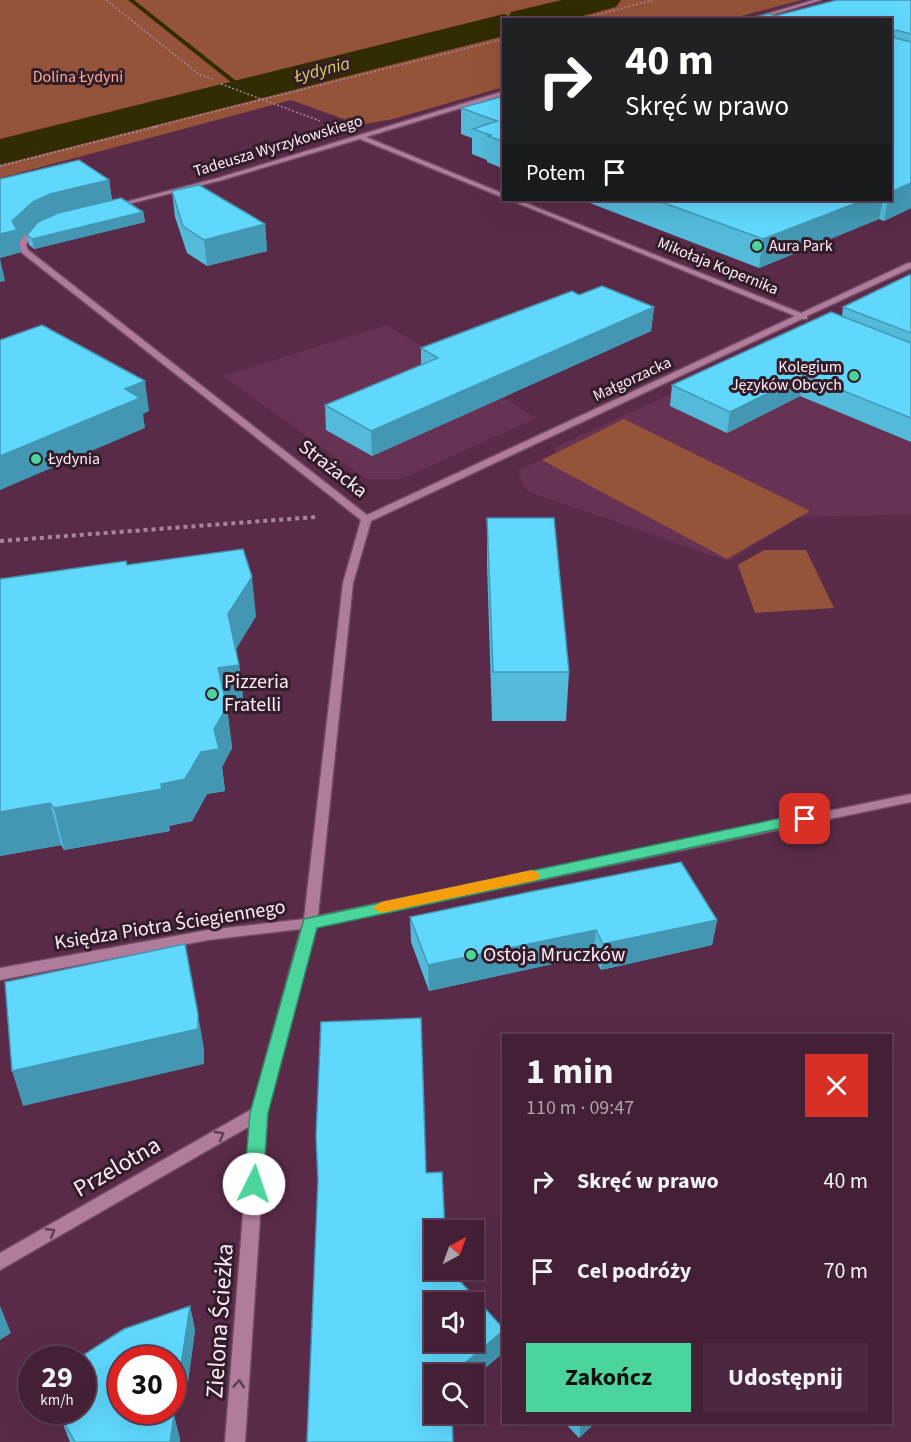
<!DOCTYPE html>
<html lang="pl">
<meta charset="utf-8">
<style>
:root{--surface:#442037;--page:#4b283f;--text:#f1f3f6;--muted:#afa3ad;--line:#5c3e52;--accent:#4bd49b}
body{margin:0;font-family:"Source Sans 3",sans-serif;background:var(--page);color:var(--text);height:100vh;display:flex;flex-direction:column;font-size:22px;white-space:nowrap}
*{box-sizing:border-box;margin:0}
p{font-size:20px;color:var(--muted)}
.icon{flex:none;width:33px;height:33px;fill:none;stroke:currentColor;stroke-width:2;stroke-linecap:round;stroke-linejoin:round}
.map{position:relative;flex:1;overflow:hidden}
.panel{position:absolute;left:502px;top:1034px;width:390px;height:390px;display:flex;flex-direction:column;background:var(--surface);border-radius:0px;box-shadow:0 6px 24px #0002,0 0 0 2px var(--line)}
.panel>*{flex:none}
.hud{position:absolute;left:502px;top:18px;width:390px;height:183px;border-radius:0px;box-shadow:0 6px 24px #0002,0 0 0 2px var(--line);background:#202124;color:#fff;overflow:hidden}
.needle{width:39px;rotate:41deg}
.controls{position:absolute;left:424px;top:1220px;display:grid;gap:12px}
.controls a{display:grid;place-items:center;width:60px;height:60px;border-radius:0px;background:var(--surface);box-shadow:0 6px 24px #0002,0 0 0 2px var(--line);font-size:30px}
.speed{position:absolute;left:18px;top:1346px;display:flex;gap:12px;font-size:30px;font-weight:700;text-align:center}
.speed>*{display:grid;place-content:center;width:78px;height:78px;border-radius:50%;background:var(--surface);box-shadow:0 6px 24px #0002,0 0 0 2px var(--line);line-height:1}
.speed small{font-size:15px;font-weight:400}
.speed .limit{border:9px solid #d22;background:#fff;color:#111}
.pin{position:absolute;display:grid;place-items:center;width:51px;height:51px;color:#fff;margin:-26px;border-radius:12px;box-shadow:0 3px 9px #0006}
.me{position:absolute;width:66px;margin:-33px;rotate:4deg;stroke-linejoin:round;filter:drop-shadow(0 0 4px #0008)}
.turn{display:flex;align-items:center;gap:21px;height:126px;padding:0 24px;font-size:27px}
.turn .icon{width:78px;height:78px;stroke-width:2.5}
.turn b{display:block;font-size:42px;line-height:51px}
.then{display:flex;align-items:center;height:57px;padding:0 24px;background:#0003;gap:12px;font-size:22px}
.round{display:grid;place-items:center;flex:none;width:63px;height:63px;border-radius:0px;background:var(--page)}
.head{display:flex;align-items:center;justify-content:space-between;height:102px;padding:0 24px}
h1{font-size:36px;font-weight:700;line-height:45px}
.button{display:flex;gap:12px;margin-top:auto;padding:12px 24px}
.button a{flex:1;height:69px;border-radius:0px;background:var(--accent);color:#111;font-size:24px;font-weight:700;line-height:69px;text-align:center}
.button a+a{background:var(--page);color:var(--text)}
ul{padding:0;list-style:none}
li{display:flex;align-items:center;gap:18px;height:90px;padding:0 24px}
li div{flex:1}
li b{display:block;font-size:22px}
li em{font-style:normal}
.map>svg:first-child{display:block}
.built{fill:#683255}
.green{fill:#955339}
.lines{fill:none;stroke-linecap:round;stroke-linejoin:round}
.stream{fill:#312c01;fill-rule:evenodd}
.river{fill:#312c01;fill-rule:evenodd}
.street-casing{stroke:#6f4a63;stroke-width:3}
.path-far2{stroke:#a7859a;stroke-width:1.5;stroke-dasharray:2 2;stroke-linecap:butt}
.path-far1{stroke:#a7859a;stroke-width:2;stroke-dasharray:2 2;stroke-linecap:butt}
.path{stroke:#a7859a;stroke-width:4;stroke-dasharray:4 4;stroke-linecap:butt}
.street{fill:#b17b9c;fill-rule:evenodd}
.wall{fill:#53bada}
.shaded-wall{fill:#4397b2}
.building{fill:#60d8fe;stroke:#4397b2;stroke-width:1.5;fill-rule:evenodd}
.oneway{stroke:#5e3e52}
.route{fill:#4bd49b;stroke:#318a65;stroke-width:1.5}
.slow{fill:#f59e0b}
.poi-dot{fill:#4bd49b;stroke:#321d2a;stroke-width:2}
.labels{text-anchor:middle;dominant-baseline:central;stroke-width:6;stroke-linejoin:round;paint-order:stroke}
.far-park-label{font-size:16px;fill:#feab8b;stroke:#321d2a}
.far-street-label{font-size:16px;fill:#feebf6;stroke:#321d2a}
.far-poi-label{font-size:16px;fill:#feebf6;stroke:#321d2a;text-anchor:start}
.far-water-label{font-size:18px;font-style:italic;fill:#dfcf54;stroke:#321d2a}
.street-label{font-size:20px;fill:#feebf6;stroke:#321d2a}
.poi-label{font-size:20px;fill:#feebf6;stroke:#321d2a;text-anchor:start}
.near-street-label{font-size:24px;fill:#feebf6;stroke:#321d2a}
</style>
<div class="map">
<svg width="911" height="1442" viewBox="0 0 911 1442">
<rect width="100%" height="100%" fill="#5a2b49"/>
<path class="built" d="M387,325l46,28 103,65 -135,61h-35l-143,-103z
M793,337l118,49v128l-111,3 -72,44 -201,-70 -10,-20 39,-19 -2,-4z"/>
<path class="green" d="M0,0h802l-72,19 -226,1v67l-111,32 -33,6 -69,-25 -291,78z
M624,419l186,92 -83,48 -185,-99z
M764,550h42l28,58 -79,5 -17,-48z"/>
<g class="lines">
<path class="stream" d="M128,0h6l111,88v2h-4z"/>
<path class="river" d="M562,0h59l-5,7 -48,13h-64v16l-504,129v-26l504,-125 5,2 2,-4z"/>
<defs>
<path id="street" d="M814,0h7l-66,20h-9z
M504,91v4l-138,42 138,57v4l-144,-59 -138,41 -109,28 -3,-2 108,-28z
M510,200h8l283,113 107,-50h3v5l-104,48v3h-5l-431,202 -18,62 -35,333 593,-122v8l-595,125 -49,186 -22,329h-20l25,-316 -250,144v-17l252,-144 49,-180 -93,11 -208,40v-12l208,-38 96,-11 39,-336 18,-63 -339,-267 -4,-8c5,-10 12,-20 24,-20v4l-11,7 -5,9 2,5 339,265 428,-199z"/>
</defs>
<use href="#street" class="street-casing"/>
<path class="path-far2" d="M106,0l94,75 13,4
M578,20l75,-20
M221,84l99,37
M153,127l351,-88"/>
<path class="path-far1" d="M0,166l159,-40"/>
<path class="path" d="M0,541l316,-24"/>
<use href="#street" class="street"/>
</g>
<path class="wall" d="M911,0v208l-27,13 -5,-2 -120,49 -177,-68h309v-180l-116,-4z
M504,96v73l-17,-7v-2l-15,-6v-16l-11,-4v-26z
M0,179l109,1 3,20 31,12 2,10 -111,27 -5,-4 -2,-10 6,-8 -14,14 2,11 -21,6z
M172,191l93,33 2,27 -60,15 -20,-13 -12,-36z
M911,274v168l-111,-46 -73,37 -57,-27 2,-21 170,-69 1,-9z
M579,295l75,12 -3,24 -279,125 -46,-26 -1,-25 96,-40v-17z
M487,518l82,154 -3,49h-74l-5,-157z
M127,565l129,51 -20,33 3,16 5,41 -17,2 5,40 -10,19 3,24 -18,3 -15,27 -23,5 1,5 -106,19 -3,-5 -61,11z
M410,917l307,3 -5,25 -111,25 -8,-15 -164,36 -18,-49z
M190,1306l5,24 -8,59 -15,12v-42h-50v51h46l6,6 6,23v3h-110l-11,-28 6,-4h17v-51h-5l47,-30z
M564,1422h32l-17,16z"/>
<path class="shaded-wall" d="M109,180l3,21 -75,23 -18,17 2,11 -21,6v-24l33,-32 17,-8z
M911,183v25l-27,13 4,-21h3v-8z
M864,200h19l-4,19 -120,49 4,-29z
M143,212l2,10 -111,27 -2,-10z
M265,224l2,27 -60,15 -3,-26z
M0,258l5,23 -5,1z
M654,307l-3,24 -279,125 -1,-25z
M804,375l-4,21 -73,37 3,-21z
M145,381l4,30 -6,3 2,14 -145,62v-34l125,-67z
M252,577l4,39 -23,38 -5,-40z
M239,665l5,41 -17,2 5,40 -10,19 3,24 -18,3 -15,27 -23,5 1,5 -106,19 -10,-42 107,-24 53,-55 4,-61z
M50,803l11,42 -61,11v-44z
M717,920l-5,25 -111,25 2,-26z
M596,930l-3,25 -164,36 -1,-26z
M198,1014l6,35v15l-181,42 -11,-35z
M0,1306l11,27 -11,7z
M190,1306l5,24 -8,59 -15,12v-28z
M504,1330l-1,23 -29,25v-4h-22z
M174,1416l6,23v3h-10z
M581,1422h15l-17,16z"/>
<path class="building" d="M837,0h74v34l-15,-4 -3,2 2,6 16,4v141l-20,9v-172h-144l21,-6 7,2z
M504,96v46l-16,-6 3,-1 -18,-6 24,-8 -36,-13z
M79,160l30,20 -59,14 -17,8 -21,19 5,9 -17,4v-55z
M199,185l66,39 -61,16 -21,-14 -11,-35z
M121,198l22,14 -111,27 -5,-4 11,-13 20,-9z
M656,200h208l-101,39z
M911,274v59l-68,-26z
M602,286l52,21 -283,124 -46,-26 113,-47 -17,-10 151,-57 7,4z
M831,312l80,31v75l-107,-43 -74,37 -58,-27z
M42,325l103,56 -20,8 15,9 -140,58v-116z
M487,518h67l15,154h-76z
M243,549l9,28 -24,37 11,51 -21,3 9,39 -13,22 5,20 -18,3 -16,27 -24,5 1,5 -108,19 -4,-5 -50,9v-233l126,-18 1,4z
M681,862l36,58 -114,24 -7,-14 -168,35 -18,-48 124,-26z
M185,944l13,70v15l-186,42 -7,-89z
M421,1018l5,155 16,-1 3,58h-10v39h14l55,60v1l-52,44h-17v39h17l1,29h-146l11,-262 -2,-44 5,-114zM435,1302h39v39h-39z
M190,1306l-9,59 -9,8v-14h-50v51h46l6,6 -4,26h-95l-16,-28 6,-4h17v-51h-5l47,-30z"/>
<defs><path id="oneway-chevron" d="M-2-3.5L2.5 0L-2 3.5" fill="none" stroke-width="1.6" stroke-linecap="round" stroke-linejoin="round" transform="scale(1.5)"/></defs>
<g class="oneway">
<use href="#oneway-chevron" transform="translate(220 1135) rotate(-30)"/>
<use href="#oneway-chevron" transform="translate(51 1232) rotate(-30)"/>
<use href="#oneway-chevron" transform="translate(239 1384) rotate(-86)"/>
</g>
<path class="route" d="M805,813l8,6 -3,3 -493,106 -49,185 -5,71 -3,6 -6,2 -7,-2 -3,-6 6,-71 54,-194z"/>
<path class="slow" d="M532,870l5,2 3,4 -3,4 -156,33 -8,-5 8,-6z"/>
<g class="poi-dot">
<circle cx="757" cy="246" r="6"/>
<circle cx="854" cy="376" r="6"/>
<circle cx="36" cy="459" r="6"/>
<circle cx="212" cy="694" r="6"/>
<circle cx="471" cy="955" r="6"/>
</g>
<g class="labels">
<g class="far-park-label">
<text x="78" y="77">Dolina Łydyni</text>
</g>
<g class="far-street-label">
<text transform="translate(278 146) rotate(-17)">Tadeusza Wyrzykowskiego</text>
<text transform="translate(718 266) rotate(22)">Mikołaja Kopernika</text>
<text transform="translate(632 379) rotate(-25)">Małgorzacka</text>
</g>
<g class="far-poi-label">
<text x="769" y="246">Aura Park</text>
<text x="842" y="367" text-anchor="end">Kolegium<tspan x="842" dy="18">Języków Obcych</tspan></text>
<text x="48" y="459">Łydynia</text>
</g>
<g class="far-water-label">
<text transform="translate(322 70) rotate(-14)">Łydynia</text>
</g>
<g class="street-label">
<text transform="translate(333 469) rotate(38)">Strażacka</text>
<text transform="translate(170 925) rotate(-9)">Księdza Piotra Ściegiennego</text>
</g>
<g class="poi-label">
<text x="224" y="682">Pizzeria<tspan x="224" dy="23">Fratelli</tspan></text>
<text x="483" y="955">Ostoja Mruczków</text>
</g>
<g class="near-street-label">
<text transform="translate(117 1167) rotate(-30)">Przelotna</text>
<text transform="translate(220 1321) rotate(-86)">Zielona Ścieżka</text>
</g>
</g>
</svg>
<div class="controls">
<a><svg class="needle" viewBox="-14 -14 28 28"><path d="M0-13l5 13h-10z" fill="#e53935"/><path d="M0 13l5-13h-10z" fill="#afa3ad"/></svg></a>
<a><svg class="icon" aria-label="sound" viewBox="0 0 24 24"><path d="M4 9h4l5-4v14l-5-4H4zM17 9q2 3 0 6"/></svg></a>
<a><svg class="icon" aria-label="search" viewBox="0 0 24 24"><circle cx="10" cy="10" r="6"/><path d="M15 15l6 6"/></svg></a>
</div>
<div class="speed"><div>29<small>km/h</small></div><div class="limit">30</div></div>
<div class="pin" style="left:805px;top:819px;background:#d93025"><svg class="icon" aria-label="arrive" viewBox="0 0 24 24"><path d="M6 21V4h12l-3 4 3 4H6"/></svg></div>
<svg class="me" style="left:254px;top:1184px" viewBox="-20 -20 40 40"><circle r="19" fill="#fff"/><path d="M0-13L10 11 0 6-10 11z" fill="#4bd49b"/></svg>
<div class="hud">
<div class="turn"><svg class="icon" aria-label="right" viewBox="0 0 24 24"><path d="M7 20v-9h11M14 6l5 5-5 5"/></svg><div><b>40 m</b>Skręć w prawo</div></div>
<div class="then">Potem<svg class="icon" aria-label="arrive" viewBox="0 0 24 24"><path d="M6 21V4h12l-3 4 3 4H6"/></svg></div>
</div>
<section class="panel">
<div class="head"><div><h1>1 min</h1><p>110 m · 09:47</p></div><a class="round" style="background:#d93025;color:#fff"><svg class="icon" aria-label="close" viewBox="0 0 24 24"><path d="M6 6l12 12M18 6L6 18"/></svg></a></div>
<ul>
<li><svg class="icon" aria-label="right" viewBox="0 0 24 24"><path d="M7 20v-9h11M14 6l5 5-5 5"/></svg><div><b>Skręć w prawo</b></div><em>40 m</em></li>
<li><svg class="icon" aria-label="arrive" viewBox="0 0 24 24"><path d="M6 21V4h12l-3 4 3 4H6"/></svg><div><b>Cel podróży</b></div><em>70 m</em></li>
</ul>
<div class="button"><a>Zakończ</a><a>Udostępnij</a></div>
</section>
</div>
